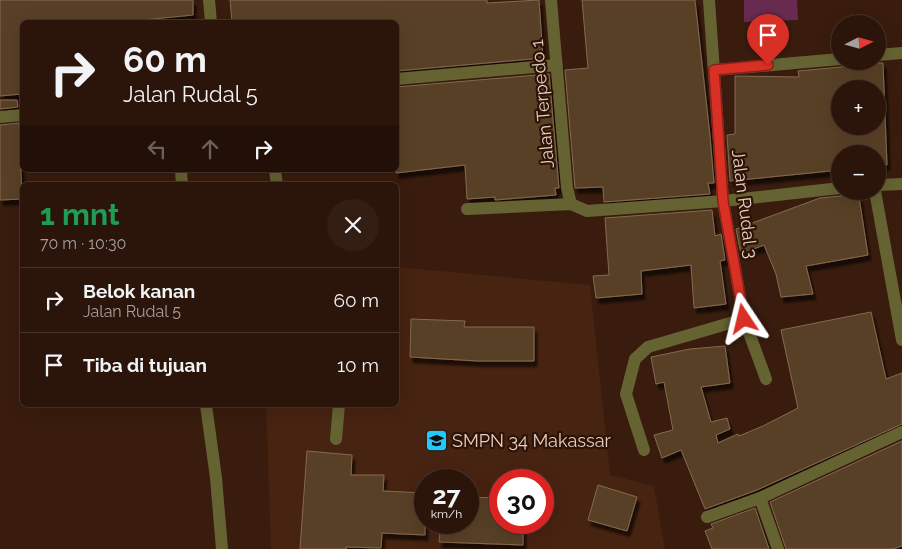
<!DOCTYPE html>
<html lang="id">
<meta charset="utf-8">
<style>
:root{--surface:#2b150a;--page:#331e13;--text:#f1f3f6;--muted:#a69f9c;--line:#47342b}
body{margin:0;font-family:Raleway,sans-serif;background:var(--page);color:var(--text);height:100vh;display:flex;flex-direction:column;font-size:19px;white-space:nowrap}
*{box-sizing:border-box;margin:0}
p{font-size:16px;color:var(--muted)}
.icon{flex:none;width:28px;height:28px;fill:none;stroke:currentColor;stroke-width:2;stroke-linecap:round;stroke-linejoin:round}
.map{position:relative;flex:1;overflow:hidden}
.side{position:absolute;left:20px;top:182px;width:379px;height:225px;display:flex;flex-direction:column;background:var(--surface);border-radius:8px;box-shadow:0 5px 20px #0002,0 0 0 1px var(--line)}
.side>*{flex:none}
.banner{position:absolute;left:20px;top:20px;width:379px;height:152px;border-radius:8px;box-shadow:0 5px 20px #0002,0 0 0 1px var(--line);background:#2b150a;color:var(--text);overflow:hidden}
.needle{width:32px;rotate:84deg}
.controls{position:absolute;left:831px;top:15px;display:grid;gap:10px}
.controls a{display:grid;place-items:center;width:55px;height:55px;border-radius:50%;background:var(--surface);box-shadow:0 5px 20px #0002,0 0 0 1px var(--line);font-size:25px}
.speed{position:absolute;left:414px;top:469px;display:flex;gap:10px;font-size:25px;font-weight:700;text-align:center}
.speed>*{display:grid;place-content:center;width:65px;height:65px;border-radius:50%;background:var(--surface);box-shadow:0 5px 20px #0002,0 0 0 1px var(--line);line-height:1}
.speed small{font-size:12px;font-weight:400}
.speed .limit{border:8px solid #d22;background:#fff;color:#111}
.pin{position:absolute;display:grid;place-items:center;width:42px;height:42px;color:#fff;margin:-51px -21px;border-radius:50% 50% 50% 0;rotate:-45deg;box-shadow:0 0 5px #0007}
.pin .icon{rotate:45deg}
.me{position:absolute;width:55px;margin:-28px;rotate:350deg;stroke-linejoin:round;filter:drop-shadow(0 0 4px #0008)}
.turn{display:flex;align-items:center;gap:18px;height:105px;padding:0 20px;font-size:22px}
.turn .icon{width:65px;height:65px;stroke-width:2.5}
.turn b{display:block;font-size:35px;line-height:42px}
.lanes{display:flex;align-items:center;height:48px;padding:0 20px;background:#0003;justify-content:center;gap:25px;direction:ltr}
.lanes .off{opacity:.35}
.round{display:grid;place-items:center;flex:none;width:52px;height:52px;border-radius:26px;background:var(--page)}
.head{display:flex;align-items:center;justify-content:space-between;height:85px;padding:0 20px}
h1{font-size:30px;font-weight:700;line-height:38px;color:#1e9e55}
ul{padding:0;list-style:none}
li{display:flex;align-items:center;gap:15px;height:65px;padding:0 20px;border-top:1px solid var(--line)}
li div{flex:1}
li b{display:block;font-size:19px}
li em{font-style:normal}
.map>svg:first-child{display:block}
.built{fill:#472311;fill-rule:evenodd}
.green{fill:#682a4f}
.building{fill:#584026;stroke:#856a50;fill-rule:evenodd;filter:url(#shadow)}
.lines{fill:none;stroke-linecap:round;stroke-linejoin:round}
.minor{stroke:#666333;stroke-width:12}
.route-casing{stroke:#8d1f18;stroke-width:12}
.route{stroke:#d93025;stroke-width:9}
.labels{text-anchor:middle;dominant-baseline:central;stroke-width:4.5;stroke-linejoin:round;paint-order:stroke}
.street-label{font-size:18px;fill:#e1cdc3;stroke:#2e1305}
.poi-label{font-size:18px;fill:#e1cdc3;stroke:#2e1305;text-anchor:start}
</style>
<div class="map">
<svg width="902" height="549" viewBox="0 0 902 549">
<defs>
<filter id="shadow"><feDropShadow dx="3" dy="5.5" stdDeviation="1" flood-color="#0009"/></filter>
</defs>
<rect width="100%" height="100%" fill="#391c0e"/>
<path class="built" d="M396,267l194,18 20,190 44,11 11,63h-394l-5,-144h130zM425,480h43v42h-43zM500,480h42v42h-42z"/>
<path class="green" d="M744,0h53l1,20 -54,2z"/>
<path class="building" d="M0,0h193v15l-71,7h-100v72l-22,2z
M230,0h257v3l52,-3 4,58 -147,13v-49h-164z
M582,0h113l15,136 4,47h-6l2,11 -106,8 -1,-15 -28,1 -10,-118 23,-2z
M847,63h36l4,102 -9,1v-12h-38v16l-110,11 -3,-46 8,-1v-58l64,1 -1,-6 43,-4zM840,89h38v37h-38z
M549,74l10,114h-4l1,7 -61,5v-3l-28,2 -2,-34 -69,8v-86z
M0,100h17l1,7 -18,2z
M19,123l3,76 -22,1v-75z
M847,191h11l10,64 -62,11 7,28 -32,3 -5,-23 -12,-29 -23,9 -5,-25 84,-31 21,-2z
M712,210l3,26 6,-2 4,26 -5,1 6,43 -32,4 -3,-43 -50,6 1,23 -46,4 -3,-22 16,-1 -4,-57z
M871,312l15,67 16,-6v51l-145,66 -52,19 -24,-59 -19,8 -8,-23 19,-5 -9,-48 -8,2 -5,-27 39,-8 35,-3 5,37 -29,4 10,35 16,-4 3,11 -14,6 2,8 20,-9 1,2 24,-10 35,-18 -17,-78z
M411,319l54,2 -1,6h70v34h-56l-68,-4z
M902,441v105l-9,3h-107l-16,-47z
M307,451l45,4 -1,20h33l-1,16 42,2v42l-43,-2 -1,15 -35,-1v2h-46z
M598,485l39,12 -10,34 -39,-11z
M468,497l32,1v24h23v23l-84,-3 2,-20h27z
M755,508l14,41h-57l-7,-18 8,-3 -2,-4z"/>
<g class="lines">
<path class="minor" d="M209,0l2,22
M551,0l16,188 4,16
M709,0l14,201 21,118 22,60
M878,55l24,-2
M715,70l125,-11
M396,79l161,-14
M0,117l22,-2
M181,170l1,15
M275,170l2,15
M878,185l24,-1
M875,191l27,149
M467,209l104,-5 16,7 136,-10 117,-13
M206,405l10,73 6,71
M336,439l3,-34
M644,450l-18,-56 9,-35 13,-12 96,-28
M760,498l18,51
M707,517l53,-19 142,-66"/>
</g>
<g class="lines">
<defs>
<path id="route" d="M744,319l-21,-118 -9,-131 54,-5"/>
</defs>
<use href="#route" class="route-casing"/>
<use href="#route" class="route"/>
</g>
<defs>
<symbol id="school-square" viewBox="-11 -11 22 22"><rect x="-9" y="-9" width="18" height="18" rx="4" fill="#21c9fd" stroke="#2e1305"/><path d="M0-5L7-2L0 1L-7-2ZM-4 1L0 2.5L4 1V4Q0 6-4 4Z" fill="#111"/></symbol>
</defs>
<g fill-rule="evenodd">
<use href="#school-square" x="424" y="428" width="25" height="25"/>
</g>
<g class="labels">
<g class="street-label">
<text transform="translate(542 104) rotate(-95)">Jalan Terpedo 1</text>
<text transform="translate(745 204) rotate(83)">Jalan Rudal 3</text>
</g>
<g class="poi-label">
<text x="452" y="440">SMPN 34 Makassar</text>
</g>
</g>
</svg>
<div class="controls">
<a><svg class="needle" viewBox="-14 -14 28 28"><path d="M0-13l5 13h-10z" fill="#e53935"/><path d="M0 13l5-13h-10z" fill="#a69f9c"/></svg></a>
<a>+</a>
<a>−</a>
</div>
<div class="speed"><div>27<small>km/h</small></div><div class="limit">30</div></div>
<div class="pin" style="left:768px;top:65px;background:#d93025"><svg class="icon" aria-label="arrive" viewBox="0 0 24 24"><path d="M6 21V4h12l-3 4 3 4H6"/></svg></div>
<svg class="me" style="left:744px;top:319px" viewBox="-20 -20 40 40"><path d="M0-17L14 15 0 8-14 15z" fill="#d93025" stroke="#fff" stroke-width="4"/></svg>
<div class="banner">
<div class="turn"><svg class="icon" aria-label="right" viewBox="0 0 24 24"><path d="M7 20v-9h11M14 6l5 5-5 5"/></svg><div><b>60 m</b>Jalan Rudal 5</div></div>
<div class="lanes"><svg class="icon off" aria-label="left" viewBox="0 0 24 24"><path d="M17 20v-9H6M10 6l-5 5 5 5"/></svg><svg class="icon off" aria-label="ahead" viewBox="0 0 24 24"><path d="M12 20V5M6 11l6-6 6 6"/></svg><svg class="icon" aria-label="right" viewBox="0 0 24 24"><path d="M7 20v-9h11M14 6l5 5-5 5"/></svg></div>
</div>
<section class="side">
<div class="head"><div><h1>1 mnt</h1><p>70 m · 10:30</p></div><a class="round"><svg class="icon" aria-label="close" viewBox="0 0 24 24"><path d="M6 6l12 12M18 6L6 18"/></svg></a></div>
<ul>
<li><svg class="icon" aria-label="right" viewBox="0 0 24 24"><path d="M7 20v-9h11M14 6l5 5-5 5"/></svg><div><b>Belok kanan</b><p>Jalan Rudal 5</p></div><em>60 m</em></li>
<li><svg class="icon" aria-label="arrive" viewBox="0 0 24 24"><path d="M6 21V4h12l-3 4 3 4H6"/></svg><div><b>Tiba di tujuan</b></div><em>10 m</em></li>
</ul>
</section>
</div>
